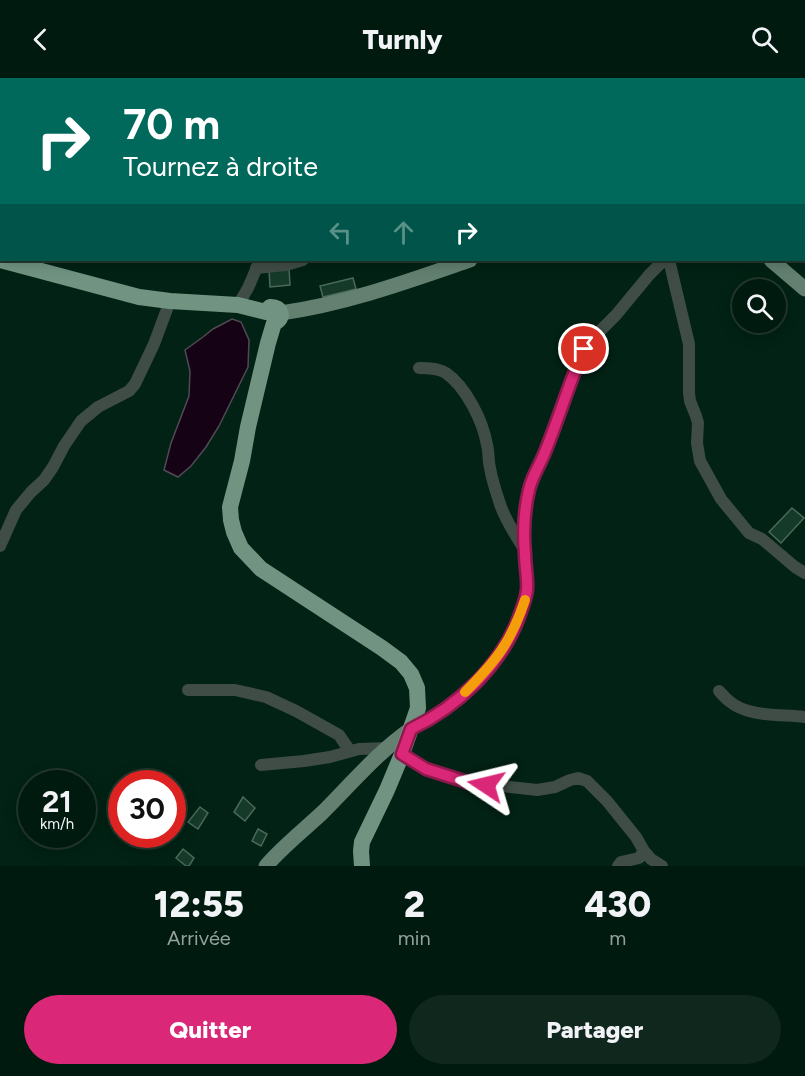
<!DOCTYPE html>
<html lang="fr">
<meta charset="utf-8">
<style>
:root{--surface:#011a0f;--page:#0f271d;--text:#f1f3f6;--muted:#96a19e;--line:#23382f;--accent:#db2777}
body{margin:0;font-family:Figtree,sans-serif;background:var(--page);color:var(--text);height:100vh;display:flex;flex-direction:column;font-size:22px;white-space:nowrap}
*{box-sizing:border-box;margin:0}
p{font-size:20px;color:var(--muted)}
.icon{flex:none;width:33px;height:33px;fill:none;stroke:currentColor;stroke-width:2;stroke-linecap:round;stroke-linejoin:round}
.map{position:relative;height:788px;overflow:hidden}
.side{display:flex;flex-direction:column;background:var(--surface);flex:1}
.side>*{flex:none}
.banner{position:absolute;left:0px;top:0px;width:806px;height:183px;box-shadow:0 3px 15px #0003,0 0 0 2px var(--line);background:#00695c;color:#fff;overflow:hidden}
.fabs{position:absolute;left:732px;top:201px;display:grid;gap:12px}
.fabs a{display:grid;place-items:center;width:54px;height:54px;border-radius:50%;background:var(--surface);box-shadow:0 3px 15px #0003,0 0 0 2px var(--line);font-size:30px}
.speed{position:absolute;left:18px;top:692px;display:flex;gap:12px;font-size:30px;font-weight:700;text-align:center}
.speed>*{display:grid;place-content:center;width:78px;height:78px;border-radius:50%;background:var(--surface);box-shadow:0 3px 15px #0003,0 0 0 2px var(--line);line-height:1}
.speed small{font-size:15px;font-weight:400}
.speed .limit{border:9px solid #d22;background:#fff;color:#111}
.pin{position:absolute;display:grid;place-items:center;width:51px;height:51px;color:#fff;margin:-26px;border:3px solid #fff;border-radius:50%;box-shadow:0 2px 6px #0007}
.me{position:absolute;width:66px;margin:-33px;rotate:280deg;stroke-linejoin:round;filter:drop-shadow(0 0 4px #0008)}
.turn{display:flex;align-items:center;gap:21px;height:126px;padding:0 24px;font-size:27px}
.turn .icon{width:78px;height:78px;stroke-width:2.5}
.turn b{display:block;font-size:42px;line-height:51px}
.lanes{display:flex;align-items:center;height:57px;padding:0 24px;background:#0003;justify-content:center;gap:30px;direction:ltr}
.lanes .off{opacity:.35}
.eta{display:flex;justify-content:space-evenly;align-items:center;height:102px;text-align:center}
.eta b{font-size:36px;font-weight:800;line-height:42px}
.action{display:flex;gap:12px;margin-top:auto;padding:12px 24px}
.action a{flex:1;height:69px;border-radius:36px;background:var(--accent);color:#fff;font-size:24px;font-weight:800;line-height:69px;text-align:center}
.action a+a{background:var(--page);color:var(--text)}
header{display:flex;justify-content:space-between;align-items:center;height:78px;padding:0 24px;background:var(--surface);font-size:27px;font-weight:800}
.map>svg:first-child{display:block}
.water{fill:#150215;stroke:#514a54;stroke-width:1.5}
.building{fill:#153a29;stroke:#496a59;stroke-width:1.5}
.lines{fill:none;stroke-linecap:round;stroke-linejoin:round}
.minor{stroke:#404d46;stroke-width:12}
.major{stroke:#638071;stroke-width:15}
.highway{stroke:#719482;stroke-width:16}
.route-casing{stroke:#8e194d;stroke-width:15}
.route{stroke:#db2777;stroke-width:10}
.slow{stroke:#f59e0b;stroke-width:10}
</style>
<header><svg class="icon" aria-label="back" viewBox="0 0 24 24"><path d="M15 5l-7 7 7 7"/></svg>Turnly<svg class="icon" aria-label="search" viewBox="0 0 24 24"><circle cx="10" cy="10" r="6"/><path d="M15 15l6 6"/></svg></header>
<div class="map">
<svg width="805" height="788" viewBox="0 0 805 788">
<rect width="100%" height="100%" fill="#012214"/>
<path class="water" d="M232,241l9,3 8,18 -1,27 -29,59 -13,21 -15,19 -13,11 -14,-7 7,-27 18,-47 1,-25 -5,-21 18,-13 10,-8z"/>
<path class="building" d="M289,190l1,17 -20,2 -1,-17z
M353,200l3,11 -33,8 -3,-11z
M792,430l12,10 -23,25 -12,-11z
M243,719l12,11 -10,13 -11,-9z
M200,729l8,6 -10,16 -10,-7z
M258,751l9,5 -6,12 -9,-5z
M183,771l11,9 -5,8h-3l-10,-8z"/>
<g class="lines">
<path class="minor" d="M155,2v-2
M363,2l1,-2
M804,22l1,-1
M0,117l2,-1
M669,182l20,84v49l1,8 6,15 2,7 -1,20 3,18 21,38 28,34 13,6 33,28 10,6
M256,190l30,-3 17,-5
M238,227l10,-17 12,-28
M419,290c9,0 19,0 27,5 20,14 37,48 41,72 2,7 1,15 3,23 2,12 6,24 10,36 5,16 15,30 24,45
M0,468l16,-36 15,-18 13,-12 9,-13 11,-21 17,-25 17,-14 31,-16 6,-7 19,-40 16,-43
M188,612h47l31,7 30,14 43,24 11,16
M719,613c3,3 6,7 10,10 20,17 52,13 76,16
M411,651l25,-14 30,-23 25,-25 14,-21 12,-23 10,-30 -3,-72 5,-30 5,-15 11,-24 34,-93 5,-10 5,-7 27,-27 33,-40 15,-15
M402,676l24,15 41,13 70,8 18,-3 15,-7 8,-2 9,3 20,20 29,36 8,14 -5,7 -18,4 -3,4
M261,687l43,-4 26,-4 29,-8 28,-1
M644,773l7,8 11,7"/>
<path class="major" d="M771,182l34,29
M281,235c65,-9 128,-32 189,-53
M266,788c17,-20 38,-36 57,-54 28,-28 55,-60 88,-83"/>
<path class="highway" d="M0,182l139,37 31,4 68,4 28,7
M266,234l4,-5c12,-1 15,12 4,16l-6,20 -20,84 -6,34 -12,46 1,13 3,12 7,16 20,21 121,79 19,14 10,12 6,14 1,20 -16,46 -15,36 -25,52 -1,9 1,15"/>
</g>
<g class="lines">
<defs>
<path id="route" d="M486,707l-19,-3 -41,-13 -24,-15 9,-25c46,-22 90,-63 108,-112 3,-9 7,-18 8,-27 1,-12 -2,-24 -2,-36 -2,-22 -1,-43 4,-64 3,-14 11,-25 16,-38 14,-34 24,-69 39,-103"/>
</defs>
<use href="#route" class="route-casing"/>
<use href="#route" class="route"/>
<path class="slow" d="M465,614c31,-31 46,-50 60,-92"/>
</g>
</svg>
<div class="fabs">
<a><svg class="icon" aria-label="search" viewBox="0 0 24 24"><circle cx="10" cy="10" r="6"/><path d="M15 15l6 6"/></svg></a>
</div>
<div class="speed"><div>21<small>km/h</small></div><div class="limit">30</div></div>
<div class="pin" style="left:584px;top:271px;background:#d93025"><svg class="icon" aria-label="arrive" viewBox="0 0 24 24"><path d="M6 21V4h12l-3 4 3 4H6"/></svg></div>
<svg class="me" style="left:486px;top:707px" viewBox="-20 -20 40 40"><path d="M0-17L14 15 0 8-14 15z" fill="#db2777" stroke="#fff" stroke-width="4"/></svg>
<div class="banner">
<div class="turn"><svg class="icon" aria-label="right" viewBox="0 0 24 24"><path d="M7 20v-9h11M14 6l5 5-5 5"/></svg><div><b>70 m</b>Tournez à droite</div></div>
<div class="lanes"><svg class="icon off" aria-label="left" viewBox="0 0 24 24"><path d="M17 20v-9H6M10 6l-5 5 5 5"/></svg><svg class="icon off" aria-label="ahead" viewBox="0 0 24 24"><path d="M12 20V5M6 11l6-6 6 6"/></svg><svg class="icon" aria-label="right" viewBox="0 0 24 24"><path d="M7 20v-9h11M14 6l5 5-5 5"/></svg></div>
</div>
</div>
<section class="side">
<div class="eta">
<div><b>12:55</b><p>Arrivée</p></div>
<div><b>2</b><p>min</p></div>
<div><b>430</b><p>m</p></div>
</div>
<div class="action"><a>Quitter</a><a>Partager</a></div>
</section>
